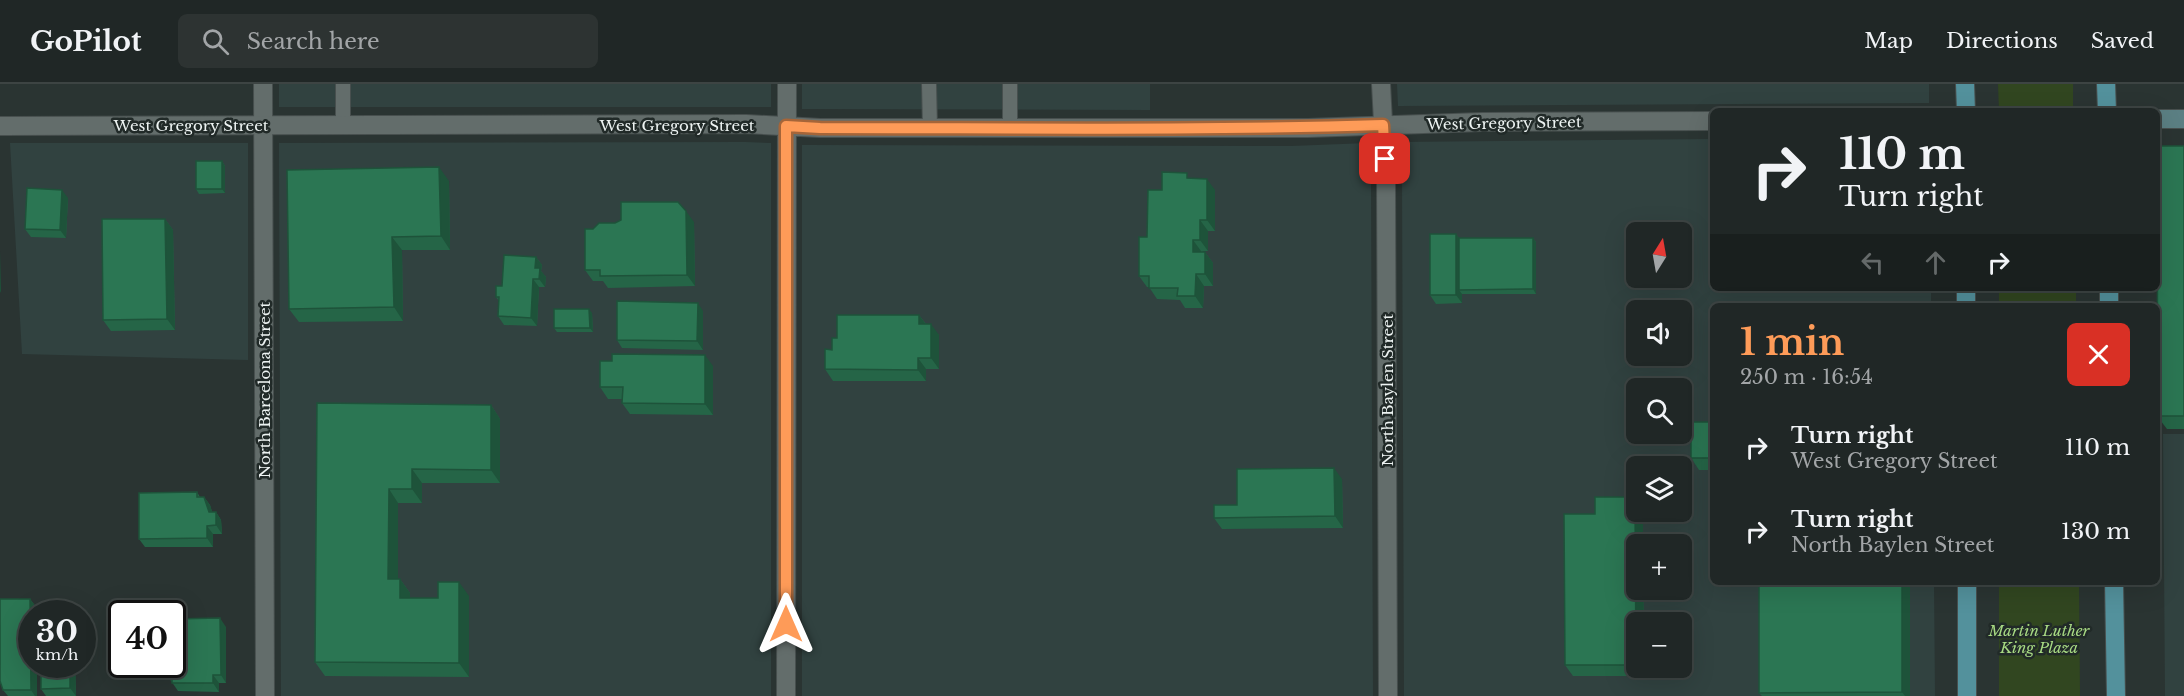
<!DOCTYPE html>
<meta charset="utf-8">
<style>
:root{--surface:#202726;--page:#2d3332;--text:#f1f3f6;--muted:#a2a5a7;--line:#3d4443;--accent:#fe9b58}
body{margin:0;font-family:"Libre Baskerville",serif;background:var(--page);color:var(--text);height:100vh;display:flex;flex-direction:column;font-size:22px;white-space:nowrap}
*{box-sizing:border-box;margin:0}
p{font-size:20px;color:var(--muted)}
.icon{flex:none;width:33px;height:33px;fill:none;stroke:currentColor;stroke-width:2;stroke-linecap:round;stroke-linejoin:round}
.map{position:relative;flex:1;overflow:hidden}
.sheet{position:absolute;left:1710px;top:219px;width:450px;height:282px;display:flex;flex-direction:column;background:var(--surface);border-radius:9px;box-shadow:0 6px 24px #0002,0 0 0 2px var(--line)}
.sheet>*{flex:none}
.banner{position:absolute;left:1710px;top:24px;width:450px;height:183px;border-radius:9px;box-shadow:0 6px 24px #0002,0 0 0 2px var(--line);background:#202726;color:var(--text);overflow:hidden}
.needle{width:39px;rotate:11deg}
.controls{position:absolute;left:1626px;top:138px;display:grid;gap:12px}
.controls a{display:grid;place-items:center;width:66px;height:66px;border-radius:9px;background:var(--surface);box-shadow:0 6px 24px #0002,0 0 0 2px var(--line);font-size:30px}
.speed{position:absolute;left:18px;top:516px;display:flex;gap:12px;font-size:30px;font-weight:700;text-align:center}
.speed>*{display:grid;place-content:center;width:78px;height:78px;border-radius:50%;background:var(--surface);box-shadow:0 6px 24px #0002,0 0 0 2px var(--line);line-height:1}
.speed small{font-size:15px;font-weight:400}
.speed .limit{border:3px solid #111;border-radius:9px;background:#fff;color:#111}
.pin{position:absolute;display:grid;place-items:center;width:51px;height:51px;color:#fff;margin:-26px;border-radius:12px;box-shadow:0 3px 9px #0006}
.me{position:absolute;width:66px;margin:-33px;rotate:0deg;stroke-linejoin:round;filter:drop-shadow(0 0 4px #0008)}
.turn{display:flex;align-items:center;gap:21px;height:126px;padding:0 30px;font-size:27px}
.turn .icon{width:78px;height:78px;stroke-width:2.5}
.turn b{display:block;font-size:42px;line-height:51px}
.lanes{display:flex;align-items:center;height:57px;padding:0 30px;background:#0003;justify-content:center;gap:30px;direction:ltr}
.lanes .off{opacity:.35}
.round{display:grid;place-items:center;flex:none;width:63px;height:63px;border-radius:9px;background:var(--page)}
.overview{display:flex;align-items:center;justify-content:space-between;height:102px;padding:0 30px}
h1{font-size:36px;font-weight:700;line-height:45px;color:var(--accent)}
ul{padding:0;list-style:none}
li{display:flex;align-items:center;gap:18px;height:84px;padding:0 30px}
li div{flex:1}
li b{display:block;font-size:22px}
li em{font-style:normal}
header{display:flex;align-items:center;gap:36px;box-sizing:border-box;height:84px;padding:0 30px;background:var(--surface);border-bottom:2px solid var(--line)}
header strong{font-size:28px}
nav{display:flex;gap:33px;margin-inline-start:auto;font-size:21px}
.search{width:420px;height:54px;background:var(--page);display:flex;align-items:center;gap:15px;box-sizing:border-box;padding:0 21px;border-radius:9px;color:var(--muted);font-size:22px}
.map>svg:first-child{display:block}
.built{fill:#314240;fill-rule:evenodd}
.green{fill:#314620}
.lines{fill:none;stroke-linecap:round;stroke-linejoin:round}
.service-casing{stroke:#474f4e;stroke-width:16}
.minor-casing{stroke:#474f4e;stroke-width:20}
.tertiary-casing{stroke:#474f4e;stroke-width:20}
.secondary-casing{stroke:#474f4e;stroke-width:20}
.primary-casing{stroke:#474f4e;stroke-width:20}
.service{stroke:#636d6b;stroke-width:14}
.minor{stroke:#636d6b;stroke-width:18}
.tertiary{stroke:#636d6b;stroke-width:18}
.secondary{stroke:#5b7f83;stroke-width:18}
.primary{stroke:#53919c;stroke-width:18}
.wall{fill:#256547}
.shaded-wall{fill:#1e533a}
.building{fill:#2b7653;stroke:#1e533a;stroke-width:1.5}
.route-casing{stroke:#a56539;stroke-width:15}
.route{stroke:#fe9b58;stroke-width:10}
.labels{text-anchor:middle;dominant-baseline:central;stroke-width:5;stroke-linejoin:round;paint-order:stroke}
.street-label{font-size:15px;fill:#edf3f2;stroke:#212a28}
.park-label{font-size:15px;font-style:italic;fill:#a7d983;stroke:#212a28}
</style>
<header>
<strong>GoPilot</strong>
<div class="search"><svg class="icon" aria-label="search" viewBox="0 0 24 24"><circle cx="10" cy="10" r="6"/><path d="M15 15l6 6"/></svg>Search here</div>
<nav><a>Map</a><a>Directions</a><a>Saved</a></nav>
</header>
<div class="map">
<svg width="2184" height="612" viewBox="0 0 2184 612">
<rect width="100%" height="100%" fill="#2a3432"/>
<path class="built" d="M279,0h492v23h-492z
M802,0h348v26l-348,-1z
M1397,0h532v19l-531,3z
M1713,55v149h218v18h-218v276h221l1,114h-531l-2,-518 -2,-36zM1636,148h46v46h-46zM1636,226h46v46h-46zM1636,304h46v46h-46zM1636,382h46v46h-46zM1636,460h46v46h-46zM1636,538h46v46h-46z
M745,58l26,1v553h-490l-2,-553z
M10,59h238v217l-226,-6z
M1368,59l3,38 2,515h-571v-551l489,1z
M2163,350h21v262h-19z"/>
<path class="green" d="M1998,0h75v27h-74z
M1999,204h77v18h-77z
M1999,498h80l1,114h-81z"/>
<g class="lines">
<defs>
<path id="service" d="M343,0v41
M929,0l1,44
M1010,44v-44"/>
<path id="minor" d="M263,0l2,612"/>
<path id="tertiary" d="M1381,0l5,95 2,517
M0,42l746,-2 74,4h488l174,-6 231,-1
M786,612l1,-612"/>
<path id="secondary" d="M2157,35h27"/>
<path id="primary" d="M1965,0l1,27
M2106,0l1,27
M1966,204v18
M2109,204v18
M1967,498v114
M2114,498l2,114"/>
</defs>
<use href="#service" class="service-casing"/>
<use href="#minor" class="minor-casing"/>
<use href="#tertiary" class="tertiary-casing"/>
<use href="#secondary" class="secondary-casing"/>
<use href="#primary" class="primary-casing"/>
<use href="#service" class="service"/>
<use href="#minor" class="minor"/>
<use href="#tertiary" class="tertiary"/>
<use href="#secondary" class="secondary"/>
<use href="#primary" class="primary"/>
</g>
<path class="wall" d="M2184,62v283h-17l-10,-13z
M222,77l3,5v27l-26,1 -3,-5z
M1190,94l25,12v41h-7v20h-7l4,1 8,11v23h-9l-1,22h-18l-5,-8 -23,-1 -8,-12h-2l-8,-11 8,-39 15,-47z
M449,97l1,69h-48l1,71 -104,1 -10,-13z
M68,114l-2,40 -35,-1 -6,-8z
M165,135l8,11 2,100 -64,1 -8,-11z
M694,138l1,64 -87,2 -5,-7h-10l-8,-11 8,-41z
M1456,150l3,4h74l3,4v52h-74v9l-26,1 -6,-9z
M536,173l6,8 -1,6 5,6 -1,10h-6l-2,39 -33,-1 -6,-9 1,-15 -3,-4 6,-11z
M703,227v39l-81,-2 -5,-8z
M592,229l1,19h-36l-3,-4z
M919,231l7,9 13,11v34h-13v12h-93l-8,-12 7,-19 5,-12z
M713,282v49l-83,-1 -8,-11v-4h-14l-8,-12z
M317,319l174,2 9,14v64h-78v20h-24v76h2l10,14v5h28l31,-2v81l-144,-1 -10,-14z
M1713,338v48h-14l-8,-12z
M1342,395l1,49 -121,1 -8,-11 23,-13z
M197,408l3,5h4l6,8 2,7h4l5,8 1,14h-9v13h-68l-6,-8z
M1643,428v32h-7l7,46 1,32h-8v46h8v8h-71l-8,-11 30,-151z
M1783,502l127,110h-148l-3,-3z
M30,515l6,8 -4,57h5v32h-29l-5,-6z
M226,543v56h-7v9l-41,-1 -11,-16z
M41,580h34l1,32h-30l-5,-7z"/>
<path class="shaded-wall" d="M222,77l3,5v27l-3,-4z
M439,83l10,14 1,69 -9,-14z
M1207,95l8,11v41l-8,-11z
M62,106l6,8 -2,40 -6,-8z
M686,127l8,11 1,64 -8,-11z
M165,135l8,11 2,100 -8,-11z
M1200,136l8,11v20l-8,-11z
M1456,150l6,8 -3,48 3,4v9l-6,-8z
M392,153l10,13 1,71 -9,-14z
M1533,154l3,4v52l-3,-5z
M1193,156l8,11v12l-8,-11z
M0,167l1,42 -1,-2z
M1205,168l8,11v23l-8,-12z
M536,173l6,8 -1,6 5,6 -1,10 -6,-8 -4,-11z
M1196,190l8,12 -1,22 -8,-12z
M533,195l6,8 -2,39 -6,-8z
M698,219l5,8v39l-6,-9z
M589,225l3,4 1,19 -3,-4z
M919,231l8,11 -8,-2z
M931,240l8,11v34l-8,-11z
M705,271l8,11v49l-8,-11z
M918,274l8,11v12l-8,-11z
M491,321l9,14v64l-9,-13z
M1334,384l8,11 1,49 -8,-12z
M412,385l10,14v20l-10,-14z
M389,405l9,14v90l-10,-14z
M204,413l6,8 5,15 -6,-8z
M1635,413l1,1v14h7v32h-7v46h7l1,32h-8v44v-1z
M216,428l5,8 1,14 -6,-9z
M207,442l6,8v13l-6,-9z
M400,495l10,14v19l-10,-14z
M459,498l10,14v81l-10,-14z
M1902,498h8v114h-5l-3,-4z
M30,515l6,8v7h-4v50h5v32h-2l-4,-6z
M220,534l6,9v56l-5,-8z
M70,580h5l1,32 -6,-8z
M1637,584h7v8z
M213,591l6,8v9l-6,-9z"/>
<path class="building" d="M2158,62h26v270h-27z
M196,77h26v28h-26z
M439,83l2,69 -49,1 2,70 -105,2 -2,-139z
M1162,88l25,1v5l20,1v41h-7v20h-7v12h12v22h-9l-1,22h-18l1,-8h-29v-12h-10v-39h8l1,-47h14z
M27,104l35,2 -2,40 -35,-1z
M621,118h57l8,9 1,64 -87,1v-6h-15v-41h8l6,-6h16l6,-3z
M102,135h63l2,100 -64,1z
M1430,150h26v61h-26z
M1459,154h74v51l-74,1z
M504,171l32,2 -1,11h5l-1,11h-6l-2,39 -33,-2 1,-19h-3v-11h6z
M617,217l81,2 -1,38 -80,-1z
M554,225h35l1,19h-36z
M837,231h82v9h12v34h-13v12l-93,-1v-20l7,1v-12h5z
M612,270l93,1v49l-83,-1 1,-16h-23v-26h12z
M317,319l174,2v65l-79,-1v20h-23l-1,90h12v19h38v-16h21v81l-144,-1z
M1691,338h22v36h-22z
M1334,384l1,48 -121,2v-13h23v-36z
M197,408v5h7l5,15h7v13l-9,1v12l-68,1v-46z
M1595,413h40l1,168h-71l-1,-151h31z
M1783,498h119v110l-143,1v-107h24z
M0,515h30l1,91h-28l-3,-9z
M40,524h29v6h-29z
M220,534l1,57h-8v8h-41v-8h-5v-11h5v-45z
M41,580h29v24l-29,1z"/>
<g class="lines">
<defs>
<path id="route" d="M786,540v-498l34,2c187,0 376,3 563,-3l2,34"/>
</defs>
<use href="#route" class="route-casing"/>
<use href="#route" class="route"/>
</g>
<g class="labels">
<g class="street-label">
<text transform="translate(1504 39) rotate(-1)">West Gregory Street</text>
<text x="191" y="41">West Gregory Street</text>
<text x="677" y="41">West Gregory Street</text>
<text transform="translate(264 306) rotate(-90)">North Barcelona Street</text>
<text transform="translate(1387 306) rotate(-90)">North Baylen Street</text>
</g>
<g class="park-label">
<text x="2039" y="546">Martin Luther<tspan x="2039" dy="17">King Plaza</tspan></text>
</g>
</g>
</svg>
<div class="controls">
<a><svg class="needle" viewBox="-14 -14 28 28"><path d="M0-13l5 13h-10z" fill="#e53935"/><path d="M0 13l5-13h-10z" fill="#a2a5a7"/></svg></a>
<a><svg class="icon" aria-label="sound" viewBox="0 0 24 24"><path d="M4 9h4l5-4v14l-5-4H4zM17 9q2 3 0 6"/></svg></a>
<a><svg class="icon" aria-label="search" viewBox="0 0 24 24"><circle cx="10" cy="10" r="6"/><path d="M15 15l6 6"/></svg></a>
<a><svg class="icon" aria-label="layers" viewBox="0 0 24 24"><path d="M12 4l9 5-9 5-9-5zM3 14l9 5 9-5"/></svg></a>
<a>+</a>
<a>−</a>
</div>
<div class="speed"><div>30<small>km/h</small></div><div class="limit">40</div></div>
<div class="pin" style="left:1385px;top:75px;background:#d93025"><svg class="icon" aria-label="arrive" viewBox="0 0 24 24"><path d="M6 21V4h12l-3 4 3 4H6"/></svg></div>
<svg class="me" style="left:786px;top:540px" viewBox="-20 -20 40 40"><path d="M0-17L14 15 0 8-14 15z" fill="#fe9b58" stroke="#fff" stroke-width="4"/></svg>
<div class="banner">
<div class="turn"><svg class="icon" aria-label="right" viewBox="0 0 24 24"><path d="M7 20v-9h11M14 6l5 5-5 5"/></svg><div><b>110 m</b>Turn right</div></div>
<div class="lanes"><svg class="icon off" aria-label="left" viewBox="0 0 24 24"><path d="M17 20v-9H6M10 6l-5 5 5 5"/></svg><svg class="icon off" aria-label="ahead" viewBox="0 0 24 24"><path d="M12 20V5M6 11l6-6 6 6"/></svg><svg class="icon" aria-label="right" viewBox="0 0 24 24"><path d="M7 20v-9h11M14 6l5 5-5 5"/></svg></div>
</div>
<section class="sheet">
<div class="overview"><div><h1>1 min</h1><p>250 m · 16:54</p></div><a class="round" style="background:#d93025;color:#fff"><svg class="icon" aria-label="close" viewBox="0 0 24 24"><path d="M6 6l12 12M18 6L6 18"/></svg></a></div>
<ul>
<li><svg class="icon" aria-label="right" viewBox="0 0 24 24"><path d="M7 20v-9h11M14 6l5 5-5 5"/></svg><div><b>Turn right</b><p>West Gregory Street</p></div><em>110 m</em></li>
<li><svg class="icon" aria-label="right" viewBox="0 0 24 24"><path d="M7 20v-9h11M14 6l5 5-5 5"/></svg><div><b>Turn right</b><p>North Baylen Street</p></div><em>130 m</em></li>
</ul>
</section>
</div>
